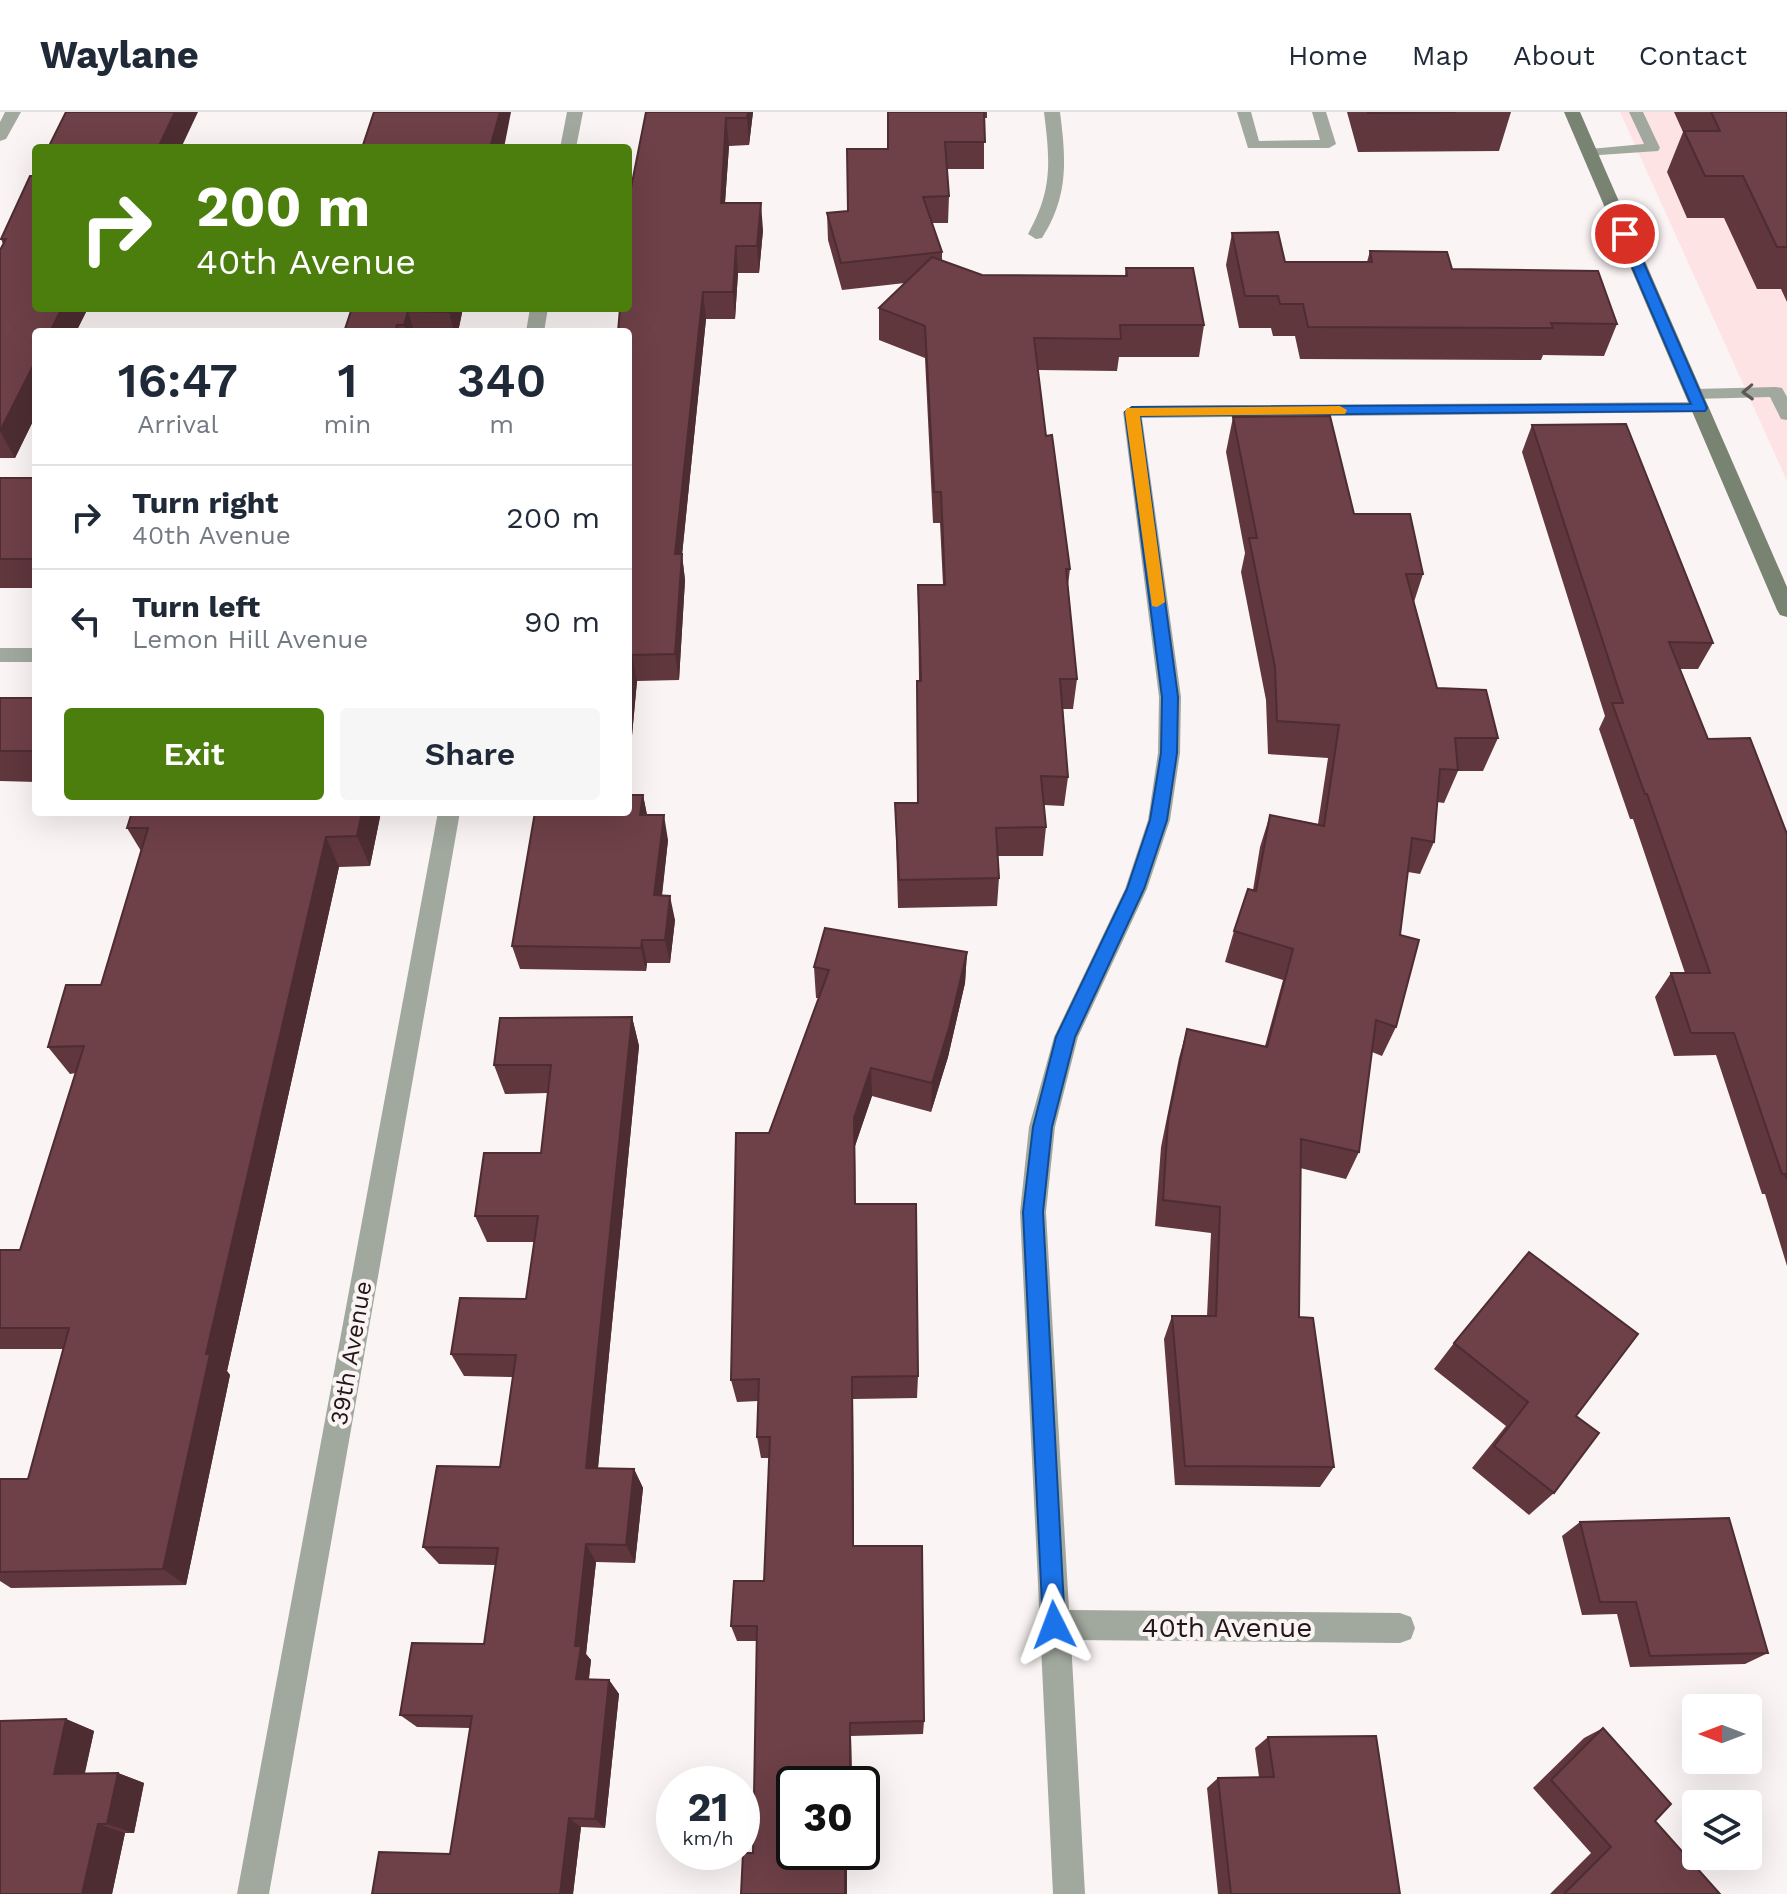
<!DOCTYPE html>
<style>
:root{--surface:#fff;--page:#f6f6f7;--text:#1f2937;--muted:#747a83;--line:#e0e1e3;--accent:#4c7e0d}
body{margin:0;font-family:"Work Sans",sans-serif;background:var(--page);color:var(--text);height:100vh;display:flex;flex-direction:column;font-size:30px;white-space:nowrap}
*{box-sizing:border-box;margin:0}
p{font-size:26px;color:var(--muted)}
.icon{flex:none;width:44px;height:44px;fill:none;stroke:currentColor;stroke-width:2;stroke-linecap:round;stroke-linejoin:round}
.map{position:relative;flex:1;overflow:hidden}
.panel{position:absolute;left:32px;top:216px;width:600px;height:488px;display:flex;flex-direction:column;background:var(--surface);border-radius:8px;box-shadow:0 8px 32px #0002}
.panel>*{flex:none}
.hud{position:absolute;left:32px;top:32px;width:600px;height:168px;border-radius:8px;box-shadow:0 8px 32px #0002;background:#4c7e0d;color:#fff;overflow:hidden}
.needle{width:52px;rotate:270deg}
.buttons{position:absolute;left:1682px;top:1582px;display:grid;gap:16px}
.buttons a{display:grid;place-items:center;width:80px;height:80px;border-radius:8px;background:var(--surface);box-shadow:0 8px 32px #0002;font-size:40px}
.speed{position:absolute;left:656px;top:1654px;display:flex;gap:16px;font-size:40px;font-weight:700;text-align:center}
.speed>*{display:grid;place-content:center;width:104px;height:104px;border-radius:50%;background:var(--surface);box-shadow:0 8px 32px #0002;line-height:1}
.speed small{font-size:20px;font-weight:400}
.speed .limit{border:4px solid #111;border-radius:12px;background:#fff;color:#111}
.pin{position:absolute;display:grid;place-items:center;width:68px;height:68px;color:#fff;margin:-34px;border:4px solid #fff;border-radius:50%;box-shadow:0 2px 8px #0007}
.me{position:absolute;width:88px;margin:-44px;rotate:357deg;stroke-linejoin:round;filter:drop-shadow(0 0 6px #0008)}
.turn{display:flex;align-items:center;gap:28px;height:168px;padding:0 32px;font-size:36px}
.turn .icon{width:104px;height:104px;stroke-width:2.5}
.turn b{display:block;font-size:56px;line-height:68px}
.eta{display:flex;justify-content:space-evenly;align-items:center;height:136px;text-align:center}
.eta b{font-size:48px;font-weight:600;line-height:56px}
.action{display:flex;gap:16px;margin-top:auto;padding:16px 32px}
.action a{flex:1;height:92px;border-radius:8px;background:var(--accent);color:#fff;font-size:32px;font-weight:600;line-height:92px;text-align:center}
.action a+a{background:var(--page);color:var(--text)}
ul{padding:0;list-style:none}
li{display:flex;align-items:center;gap:24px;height:104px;padding:0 32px;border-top:2px solid var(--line)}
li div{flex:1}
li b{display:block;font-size:30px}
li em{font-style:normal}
header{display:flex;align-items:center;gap:48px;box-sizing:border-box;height:112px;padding:0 40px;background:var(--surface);border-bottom:2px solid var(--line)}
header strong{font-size:38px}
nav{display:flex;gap:44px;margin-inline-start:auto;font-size:28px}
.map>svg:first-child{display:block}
.built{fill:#fee3e5}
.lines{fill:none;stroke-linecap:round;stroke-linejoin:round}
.lane{fill:#a1a89d;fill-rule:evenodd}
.street{fill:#a1a89d;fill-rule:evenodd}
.secondary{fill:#798372;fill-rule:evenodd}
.wall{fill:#5f373d}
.shaded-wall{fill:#4d2d32}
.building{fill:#6e4047;stroke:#4d2d32;stroke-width:2}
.oneway{stroke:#5c5854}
.route{fill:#1a73e8;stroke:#114b97;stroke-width:2}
.slow{fill:#f59e0b}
.labels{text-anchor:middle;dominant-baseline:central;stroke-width:8;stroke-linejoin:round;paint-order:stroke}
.street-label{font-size:24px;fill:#231719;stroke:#fbf4f4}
.near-street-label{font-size:28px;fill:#231719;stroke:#fbf4f4}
</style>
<header>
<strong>Waylane</strong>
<nav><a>Home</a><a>Map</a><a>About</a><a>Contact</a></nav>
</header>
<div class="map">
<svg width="1787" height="1782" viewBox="0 0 1787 1782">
<rect width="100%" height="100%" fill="#fbf4f4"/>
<path class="built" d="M1620,0h167v369z"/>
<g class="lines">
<path class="lane" d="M1237,0h14l8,29 61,-1 -8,-28h14l10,32 -7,4h-81z
M1629,0h14l17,36 -2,3 -73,5v-6l5,-1 54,-5z
M1776,275l6,1 5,9v23l-6,-1 -11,-22 -76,2 -8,-5 8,-5z"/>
<path class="street" d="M5,0h16l-15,27 -6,2v-19z
M567,0h16l-7,36h-16z
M1044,0h16c6,47 9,84 -18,126l-6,1 -8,-5c25,-45 22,-72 16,-122z
M530,196h18l-4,24h-18z
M1700,290l9,6 -3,4 -564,6 39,279 -1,56 -10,67 -23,69 -69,148 -23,90 -9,85 23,398 331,3 11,4 4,11 -4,11 -11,4 -329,-3 14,254h-32l-33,-682 9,-85 25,-90 71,-148 23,-69 10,-67 1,-56 -36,-285 9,-6z
M0,536h36v14h-36z
M438,700h22l-191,1082h-32z"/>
<path class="secondary" d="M1564,0h16l207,475v30l-7,-2 -3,-5z"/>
</g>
<path class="wall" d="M646,0h107l-4,33 -20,1 -4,57 38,27 -4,43h-21l-3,46h-29l-24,236 3,25 -6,100 -42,1 -9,98z
M888,0h99v6h-3v51h-37l2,27 -1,27h-16l10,29v8l40,15 143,1 1,-8 78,57 -5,32h-80l-2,14 -79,-1 8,66 24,133 -2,16 9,94 -4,30h-10l5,68 -4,29 -20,-1 2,22 -3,29h-45l1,22 -2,28 -99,2 -3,-105h22l2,-122 -1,-96h25l-3,-62h-7l-8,-165 -46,-18v-32l26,-25 -63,7 -14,-50 -1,-27 21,-2 40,-62z
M1347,0h164l-12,39 -141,1z
M1674,0h113v190l-6,-13h-24l-33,-71h-37l-20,-46 16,-40z
M30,64l6,132h56l-1,2h-4l-11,22h-40v83l-21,43h-15v-208l3,-6 -2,-5z
M1232,121l53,29h82l3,-11 82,18 165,55 -13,32 -61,-1 -2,5 -241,-1 -5,-23h-22l-2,-8h-32l-13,-63z
M334,196h129l-5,24h-114l7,-23h-16z
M1233,305l121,97 69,60 -9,28 23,86 61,50 -15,33h-25l-14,32 -7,-1 -3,40 -14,32 -12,-2 -8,63 -4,92 -14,29 -10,-4 -13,100 -13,27 -46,-11 -1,149 35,150 -14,20 -145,-2 -11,-146 8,-23h35l4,-83 -56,-7 6,-79 18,-89 8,-29 78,17 18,-66 -58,-18 9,-31 19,-41 7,-43 10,-32 48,9 10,-66 -60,-4 -2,-54 -25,-128 4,-19 -19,-101z
M1532,313l181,218 -15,26h-18l28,70 79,95v432l-22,-72h-3l-46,-139 -42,1 -19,-59 16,-24h14l-52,-154h-3l-31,-90 6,-13 -83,-264z
M0,366h36v110h-36z
M0,586h36v84l-36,-1z
M643,683l4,20 21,25 -6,56 13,24 -5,43h-23l-1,8 -126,-2 -8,-23z
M132,700h249l-11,54 -31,1 -112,504 3,4 -44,210 -175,3 -11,-7v-102h28l35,-130h-63v-99h20l56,-177 -6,1 -22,-27 53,-62 40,-134 -14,-23z
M967,840l-2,31 -17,74 -17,55 -59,-16 -17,50v58l63,172 -1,22 -64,1 1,147 70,175 -1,13 -72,2 1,48h-58l-41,69 4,-212h-20l-6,-15 33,-45 5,-123h-8l-4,-21 1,-36 -21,1 -6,-22 38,-247 50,-135h-3l-2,-31z
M632,905l7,29 -41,422 36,1 9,19 -8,75 -39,-1 -10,92 5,6 -2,19 20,1 10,14 -14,134 -24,-1 -8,67h-201l78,-40 20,-126 -53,-1 -17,-12 84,-71 11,-79 -56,-1 -16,-17 77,-80 13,-90 -49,-1 -13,-22 75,-55 9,-57h-48l-12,-26 66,-63 7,-60 -43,1 -11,-29z
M1454,1231l122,73 -22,77 -25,22 -57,-47 34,-42 -72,-57z
M1580,1410l188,131 -23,11 -115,3 -13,-53 -35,1 -20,-79z
M66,1607l28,12 -9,42h33l26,10 -10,50h-9l-13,61h-112z
M1603,1616l52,93 65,73h-170l41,-41 -58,-65 51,-50z
M1268,1625l132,157h-182l-11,-106 11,-10 41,-1 -4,-29z"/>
<path class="shaded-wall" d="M175,0h23l-17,36h-23z
M500,0h11l-7,36h-14z
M748,0h5l-4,33 -2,-27z
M726,6l3,28 -6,84 -2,-27z
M761,91l2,27 -4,43 -2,-27z
M736,134l2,27 -3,46 -2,-27z
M703,180l3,27 -24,236 3,25 -6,100 -4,-26v-100z
M62,196h24l1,2 -11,22h-26z
M450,196h13l-5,24h-4l-5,-20z
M408,199l6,21h-8l-2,-7z
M36,248v55l-21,43 -15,-27z
M632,543l5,26 -9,98v-81z
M643,683l5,25 -8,-5z
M362,700h19l-11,54 -13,-30z
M664,703l4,25 -9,79 -5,-24z
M326,725l13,30 -112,504 3,4 -44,210 -23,-16 43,-215z
M670,784l5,24 -5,43 -5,-23z
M642,828l5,23 -1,8 -5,-23z
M967,840l-2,31 -17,74 -17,55 1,-29z
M632,905l7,29 -43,442 -10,-20z
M871,956l1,28 -17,50 1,84 -2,-112z
M852,1265l1,22 1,165 -1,-18z
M634,1357l9,19 -8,75 -9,-18z
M586,1432l10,18 -10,92 5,6 -4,33 -11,-14 -1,-33z
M609,1568l10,14 -14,134 -10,-9z
M66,1607l28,12 -12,53 -28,-10z
M850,1611l1,13 1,48h-2z
M118,1661l26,10 -10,50 -27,-9z
M569,1706l12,9 -8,67h-13z
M98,1712l27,9 -13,61h-30z
M845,1740h2v42h-2z"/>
<path class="building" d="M66,0h109l-17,36h-110z
M374,0h126l-10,36h-128z
M646,0h102l-1,6h-21l-5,85h40l-4,43h-21l-3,46h-30l-28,262h7l-7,100 -43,1 -4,43v-366h-10l2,-24h8v-105z
M888,0h96l1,30h-40l4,54 -26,1 19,55 -101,11 -14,-50 21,-2 -1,-62h41z
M1368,0h88l-88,1z
M1711,0h76v135h-10l-34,-71h-38l-21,-45h36z
M36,59v137h26l-12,24h-14v28l-36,71v-181l6,-11h-5l29,-63h3z
M1278,120l7,30h87l-2,-11 77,1 5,17 146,2 19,53 -66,-1 2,5 -245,-1 -5,-23h-23l-2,-8h-33l-13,-63z
M932,145l50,18 145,1 -1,-8h67l11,57h-84l1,14 -87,-1 12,98 6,-1 18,134h-4l11,110h-17l8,98 -27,-1 5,51 -50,1 3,50 -100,2 -4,-77h23l-1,-122h4l-3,-96h27l-4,-93h-7l-9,-166 -46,-18z
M352,196h98l-1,4 -41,-1 -4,14h-7l-2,7h-51z
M1330,304l24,98h56l13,60h-17l31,114 49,2 12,48h-43l3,32 -18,-1 -6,73 -22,-4 -12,97 19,5 -23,87 -20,-7 -17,132 -58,-13 -2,178 14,1 21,149 -149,-1 -13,-150h44l4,-109 -57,-7 5,-80 19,-91 80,18 26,-98 -59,-18 14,-42 8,2 14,-76 54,11 15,-101 -62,-4 -2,-54 -26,-129h8l-24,-121z
M1626,312l87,219 -44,-1 39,97 42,-1 37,96v345l-2,-5h-3l-48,-141h-43l-20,-60h39l-63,-179h-2l-33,-91h11l-91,-278z
M0,366h36v81h-36z
M0,586h36v53h-36z
M628,683h15l-3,20h24l-10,80 16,1 -5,44h-23l-1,8 -129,-2 23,-134h93z
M132,700h230l-5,24 -31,1 -120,517h4l-47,215 -163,3v-93h28l41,-151h-69v-78h20l64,-204 -36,1 18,-62h35l47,-157h-21z
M825,816l142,24 -18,76 -17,55 -61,-15 -17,50 1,86h61l2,172 -66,1 1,169h69l2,175 -74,2v61h-56v68h51v42h-104l2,-41h10l4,-227h-26l3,-45h30l6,-144h-13l2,-58 -28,1 5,-247h33l60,-163 -15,-3z
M632,905l-46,451 48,1 -8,76 -40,-1 -11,102h6l-5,33 33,1 -14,139 -26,-1 -9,76h-188l7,-42 71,2 22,-138 -72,-1 12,-72 72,1 14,-96 -75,-1 14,-81 63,1 16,-112 -65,-1 9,-56 66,1 12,-83h-63l9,-63h57l10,-88h-57l6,-47z
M1529,1140l109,82 -62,82 23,17 -45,60 -60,-47 34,-44 -74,-59z
M1729,1406l39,135 -118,3 -14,-54h-36l-20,-80z
M66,1607l-12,55 64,-1 -11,51h-9l-16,70h-82v-173z
M1603,1616l68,76 -16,17 65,73h-156l47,-47 -60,-67z
M1376,1624l24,158h-169l-13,-116 56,-1 -6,-40z"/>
<defs><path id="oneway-chevron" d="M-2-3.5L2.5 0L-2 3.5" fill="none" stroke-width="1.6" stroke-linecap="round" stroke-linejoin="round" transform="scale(2)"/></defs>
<use class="oneway" href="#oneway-chevron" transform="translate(1748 280) rotate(178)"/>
<path class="route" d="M1625,118l6,4 76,174 -2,3 -565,5 38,281 -1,56 -10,67 -23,69 -69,148 -23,90 -9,85 22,413 -3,8 -8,4 -8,-4 -3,-8 -20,-413 10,-85 23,-90 71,-148 23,-69 11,-67 1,-56 -37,-285 7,-5 559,-3 -73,-170z"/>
<path class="slow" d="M1340,294l7,4 -2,4 -205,2 25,186 -8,5 -5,-1 -27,-194 2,-4z"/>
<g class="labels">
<g class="street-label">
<text transform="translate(351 1241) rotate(-80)">39th Avenue</text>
</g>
<g class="near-street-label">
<text x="1227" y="1515">40th Avenue</text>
</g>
</g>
</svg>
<div class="buttons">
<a><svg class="needle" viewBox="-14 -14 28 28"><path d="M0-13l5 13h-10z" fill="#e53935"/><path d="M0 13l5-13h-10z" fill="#747a83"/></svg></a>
<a><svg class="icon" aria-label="layers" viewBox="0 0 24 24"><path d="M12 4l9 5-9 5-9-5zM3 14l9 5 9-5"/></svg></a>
</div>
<div class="speed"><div>21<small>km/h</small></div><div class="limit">30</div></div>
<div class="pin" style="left:1625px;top:122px;background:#d93025"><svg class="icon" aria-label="arrive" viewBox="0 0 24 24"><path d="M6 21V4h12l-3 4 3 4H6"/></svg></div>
<svg class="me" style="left:1054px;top:1513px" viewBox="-20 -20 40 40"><path d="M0-17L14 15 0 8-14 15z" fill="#1a73e8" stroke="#fff" stroke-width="4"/></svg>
<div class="hud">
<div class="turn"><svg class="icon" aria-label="right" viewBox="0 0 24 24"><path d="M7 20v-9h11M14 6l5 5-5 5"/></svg><div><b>200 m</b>40th Avenue</div></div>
</div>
<section class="panel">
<div class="eta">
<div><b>16:47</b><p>Arrival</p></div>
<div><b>1</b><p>min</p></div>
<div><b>340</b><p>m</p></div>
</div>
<ul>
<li><svg class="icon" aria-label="right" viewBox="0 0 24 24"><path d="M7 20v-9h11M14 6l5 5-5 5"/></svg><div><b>Turn right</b><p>40th Avenue</p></div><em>200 m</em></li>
<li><svg class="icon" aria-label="left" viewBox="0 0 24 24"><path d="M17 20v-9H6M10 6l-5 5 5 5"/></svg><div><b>Turn left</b><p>Lemon Hill Avenue</p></div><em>90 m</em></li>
</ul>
<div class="action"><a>Exit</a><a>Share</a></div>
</section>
</div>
